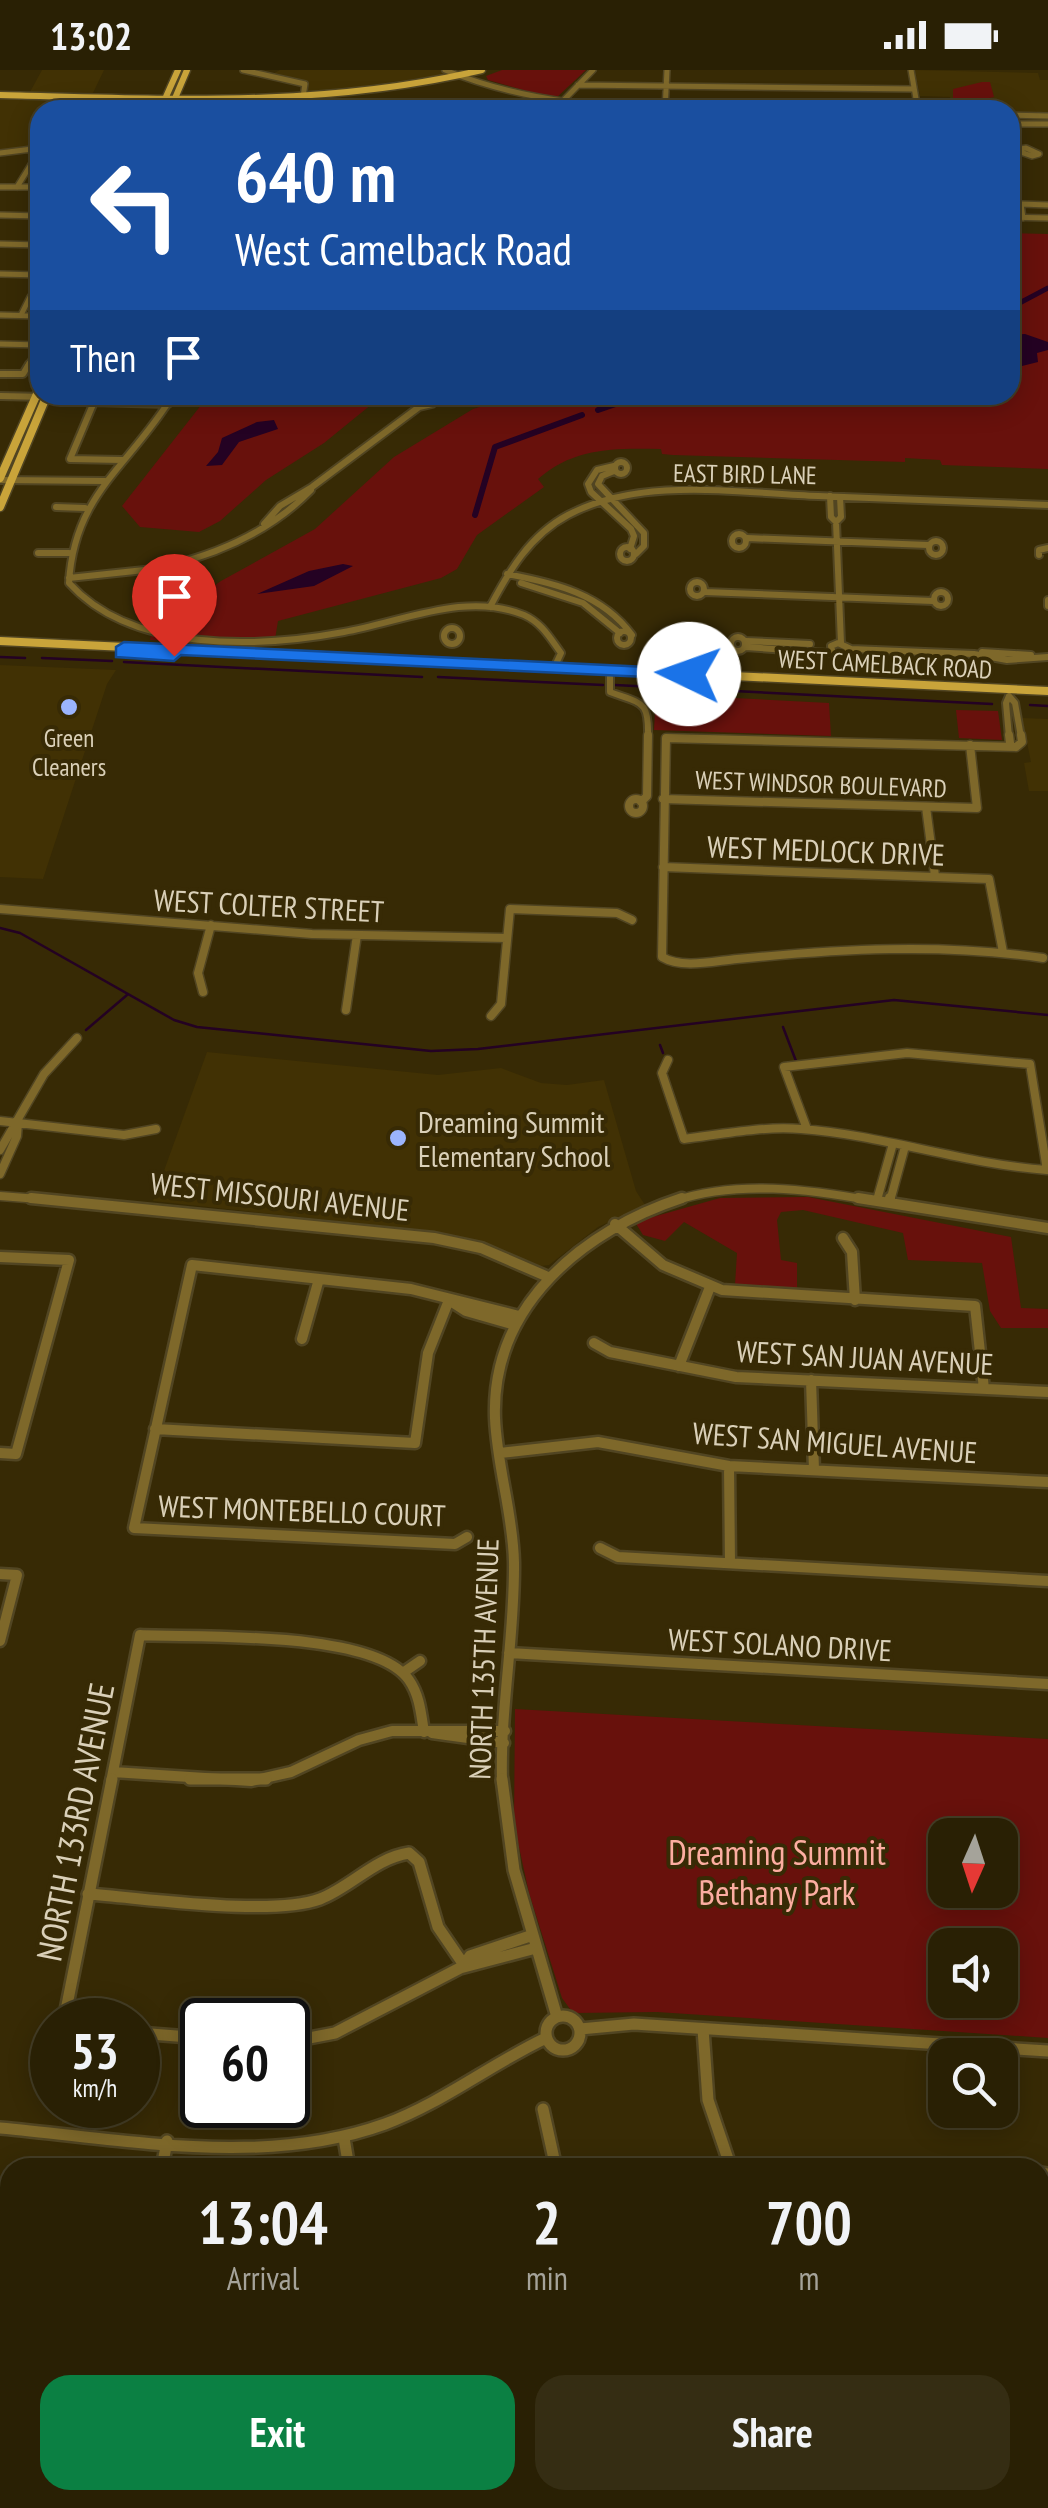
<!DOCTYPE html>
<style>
:root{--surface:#292004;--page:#352d13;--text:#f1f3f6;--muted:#a5a39a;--line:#453e26;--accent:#0b8043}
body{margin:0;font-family:"PT Sans Narrow",sans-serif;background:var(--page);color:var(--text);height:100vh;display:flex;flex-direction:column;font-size:38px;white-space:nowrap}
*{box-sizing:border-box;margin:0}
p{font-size:32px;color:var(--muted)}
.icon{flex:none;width:55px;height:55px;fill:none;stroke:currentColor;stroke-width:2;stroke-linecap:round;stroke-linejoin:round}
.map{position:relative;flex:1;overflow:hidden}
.panel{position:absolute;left:0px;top:2088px;width:1050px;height:352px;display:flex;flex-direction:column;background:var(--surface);border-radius:30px 30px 0 0;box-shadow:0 5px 25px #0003,0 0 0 2px var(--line)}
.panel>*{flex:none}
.hud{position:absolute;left:30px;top:30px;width:990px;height:305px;border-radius:30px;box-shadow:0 5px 25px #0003,0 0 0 2px var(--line);background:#1a4fa0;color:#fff;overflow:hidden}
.needle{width:65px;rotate:183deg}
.controls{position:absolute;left:928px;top:1748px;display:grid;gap:20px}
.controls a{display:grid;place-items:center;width:90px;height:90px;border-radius:20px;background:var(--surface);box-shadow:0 5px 25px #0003,0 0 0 2px var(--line);font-size:50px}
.speed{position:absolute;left:30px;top:1928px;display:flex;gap:20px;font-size:50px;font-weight:700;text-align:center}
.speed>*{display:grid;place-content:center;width:130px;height:130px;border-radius:50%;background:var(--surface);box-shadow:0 5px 25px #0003,0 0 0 2px var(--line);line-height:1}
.speed small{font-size:25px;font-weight:400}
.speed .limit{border:5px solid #111;border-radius:15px;background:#fff;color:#111}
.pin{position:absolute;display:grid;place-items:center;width:85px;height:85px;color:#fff;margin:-102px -42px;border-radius:50% 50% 50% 0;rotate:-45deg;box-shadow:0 0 10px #0007}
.pin .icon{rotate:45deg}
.me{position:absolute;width:110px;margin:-55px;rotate:273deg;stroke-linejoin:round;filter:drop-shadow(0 0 8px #0008)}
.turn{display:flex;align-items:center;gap:35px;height:210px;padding:0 40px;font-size:45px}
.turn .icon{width:130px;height:130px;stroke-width:2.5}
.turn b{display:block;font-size:70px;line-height:85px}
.then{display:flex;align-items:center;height:95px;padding:0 40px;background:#0003;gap:20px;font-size:38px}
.eta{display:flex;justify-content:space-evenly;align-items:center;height:170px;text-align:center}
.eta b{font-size:60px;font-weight:700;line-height:70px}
.action{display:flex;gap:20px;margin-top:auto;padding:20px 40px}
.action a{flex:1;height:115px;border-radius:30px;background:var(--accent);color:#fff;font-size:40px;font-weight:700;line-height:115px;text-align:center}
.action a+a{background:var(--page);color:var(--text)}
.status{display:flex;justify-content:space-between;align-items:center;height:70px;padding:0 50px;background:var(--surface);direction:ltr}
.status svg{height:28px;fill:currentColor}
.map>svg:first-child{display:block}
.built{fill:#413104}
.green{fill:#68110c;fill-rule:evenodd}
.water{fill:#240223}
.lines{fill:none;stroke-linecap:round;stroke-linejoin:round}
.stream{stroke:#240223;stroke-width:2.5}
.canal-far1{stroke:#240223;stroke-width:5}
.canal{stroke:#240223;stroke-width:6}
.minor-far4-casing{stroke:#514522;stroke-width:8}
.minor-far3-casing{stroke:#514522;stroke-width:10}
.minor-far2-casing{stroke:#514522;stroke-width:11}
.minor-far1-casing{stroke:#514522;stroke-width:15}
.minor-casing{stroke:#514522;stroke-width:16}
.major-far1-casing{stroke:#514522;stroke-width:9}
.major-casing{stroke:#514522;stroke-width:11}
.minor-far4{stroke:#7e682a;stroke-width:5}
.minor-far3{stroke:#7e682a;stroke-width:6}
.minor-far2{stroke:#7e682a;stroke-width:8}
.minor-far1{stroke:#7e682a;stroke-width:10}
.minor{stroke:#7e682a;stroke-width:11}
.major-far1{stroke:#c9a43a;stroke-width:6}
.major{stroke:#c9a43a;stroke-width:8}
.route{fill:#1a73e8;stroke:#114b97;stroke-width:2.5}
.poi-dot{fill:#9bb4fd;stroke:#372a05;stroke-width:4}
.labels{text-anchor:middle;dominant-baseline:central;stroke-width:8;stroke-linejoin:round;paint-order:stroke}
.far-street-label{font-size:25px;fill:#dad0b8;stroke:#372a05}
.far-poi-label{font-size:25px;fill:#dad0b8;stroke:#372a05}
.street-label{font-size:30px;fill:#dad0b8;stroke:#372a05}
.poi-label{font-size:30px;fill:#dad0b8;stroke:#372a05;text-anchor:start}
.near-street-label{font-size:35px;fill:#dad0b8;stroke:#372a05}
.near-park-label{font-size:35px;fill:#fcada1;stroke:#372a05}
</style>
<div class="status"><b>13:02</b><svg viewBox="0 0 49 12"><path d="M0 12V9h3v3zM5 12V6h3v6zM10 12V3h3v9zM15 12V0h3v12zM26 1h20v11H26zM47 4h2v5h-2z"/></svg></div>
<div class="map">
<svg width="1048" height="2438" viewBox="0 0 1048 2438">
<rect width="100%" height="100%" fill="#372a05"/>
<path class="built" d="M42,0h62l-11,23 -63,-1z
M280,0h162l8,4 -150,21 2,-12 -36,-6z
M915,0l123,3 2,7h8v35l-38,-1v-4h-69l11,-3 -2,-10 -30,-1z
M0,29l155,3 4,1 -4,7h-115v37l-40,4z
M0,595l116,5 -9,14 -64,195 -43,-2z
M1022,648l26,1v72h-19l-5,-28 7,-1z
M207,982l231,23 63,-7 40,15 26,2 37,-5 32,111 9,14 -47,22 -49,38 -8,1 -44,-18 -77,-18 -267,-29z"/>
<path class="green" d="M502,0h84l-31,29 -67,-19 -2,-4z
M982,12h8l4,15 -5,1 2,10 -38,-1v-18z
M1010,163l38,1v235l-106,-4 -2,-5 -35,-2v4l-232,-7 -11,-1 -1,-5c-45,-1 -87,-2 -123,30l6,8 -67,48 -20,34 -16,9 -163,43 -4,24 -124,-5 2,-11 69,-48 94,-52 79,-72 79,-48 40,-12 497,-2z
M209,325h174l-59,48 -58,37 -46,41 -21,11 -59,-5 -18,-21z
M656,624l173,9 2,33 -177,-6z
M956,640l42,1 4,29 -43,-2z
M808,1127l203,40 10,71 27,1v19h-47l-11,-17 -8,-48 -74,-3 -5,-27 -100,-23 -22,2 -4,8 4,40 16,3v26l-62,-4 2,-32 -53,-31 -19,19 -22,-6 -8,-13 85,-24z
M515,1639l533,30v299l-391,-26 -84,1 -11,-15 -33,-105 -15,-69zM945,1765h55v55h-55zM945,1875h55v55h-55z"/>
<path class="water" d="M1025,264l23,8v8l-11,3 1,9 -28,7v-34z
M274,350l4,9 -39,13 -17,23 -16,1 12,-14 4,-14 35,-16z
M343,494l10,2 -39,20 -57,8 52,-23z"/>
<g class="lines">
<path class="stream" d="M0,587l25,1
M42,588l70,3
M124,592l298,15
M438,607l165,8
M615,615l377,19
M1030,635l18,1
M0,858l20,5 154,87 23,7 234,24 47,-2 416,-49 154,15
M783,957l13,34
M86,960l41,-35
M660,975l3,8"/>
<path class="canal-far1" d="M1010,238l38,-20"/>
<path class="canal" d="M598,340l44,-15
M475,445l20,-68 87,-32"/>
<defs>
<path id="minor-far4" d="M243,0l62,14 -2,13
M445,0c83,34 166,38 255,40
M911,0l7,40
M578,15l336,4
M557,37l36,-37
M367,40h123
M665,40l2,-40
M1010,45l38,1
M1010,54h38
M1010,78l5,2
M1026,78l13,6 -7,2 -17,-6z
M0,83l40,-5
M0,117h40
M17,117l18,-29 -3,-6
M0,145l40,1
M1010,147l38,1
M1023,148l-2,-14 27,1
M0,174l40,1
M0,204l40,1
M0,245l40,1
M21,245l9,-18
M0,274l40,1
M27,297l13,-22"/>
<path id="minor-far3" d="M0,304h23l6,-10
M173,325c-43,71 -99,98 -104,188 63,70 189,65 275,49 58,-10 122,-41 180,-17 18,8 26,23 37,38l-7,15
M0,326l46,1
M430,332l23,-7
M417,333l15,1 -13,3z
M122,390l-52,-1 24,-57 74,2
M615 398a6 6 0 1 1 12 0a6 6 0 1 1-12 0Z
M614,396l-17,4 -9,14 3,8 40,37 3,7 -4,13
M614,401l-12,5 -4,8 46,49v13l-8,8
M0,410l105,1
M830,426l1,21 5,5
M840,427l1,20 -5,5 5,121
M56,437l29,1
M264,454l16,-18 32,-19 107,-80
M732 471a7 7 0 1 1 14 0a7 7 0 1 1-14 0Z
M747,468l181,7
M929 478a7 7 0 1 1 14 0a7 7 0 1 1-14 0Z
M620 484a7 7 0 1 1 14 0a7 7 0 1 1-14 0Z
M38,483h31
M1039,485v-5l9,-2
M157 497a6 6 0 1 1 12 0a6 6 0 1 1-12 0Z
M171,495c52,-13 102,-36 140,-75
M507,504c48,9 95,20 125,61
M69,508l85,-9
M690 519a7 7 0 1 1 14 0a7 7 0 1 1-14 0Z
M521,513l62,20 37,30
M934 529a7 7 0 1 1 14 0a7 7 0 1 1-14 0Z
M705,522l228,9
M1048,530v6
M490,537c19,-36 40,-72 78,-92 74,-39 170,-22 250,-19 77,3 153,6 230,9
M444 566a8 8 0 1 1 16 0a8 8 0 1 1-16 0Z
M617 568a7 7 0 1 1 14 0a7 7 0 1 1-14 0Z
M731 574a7 7 0 1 1 14 0a7 7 0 1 1-14 0Z
M746,571l64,3
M746,577l96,7 9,-5 -13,-6 -7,3 1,4
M851,579l123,5 33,6 41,-3
M982,582l49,3
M610,607v15c32,12 39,8 38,45
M1009,626l6,7 6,34
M1009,626l-3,7 3,34"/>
<path id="minor-far2" d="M1009,665l1,8
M1016,677l6,-5 -1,-7
M1016,677l-350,-9 -4,219c20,12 52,4 75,2 102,-10 204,-16 306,-1
M663,729l314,9 -7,-63
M629 736a7 7 0 1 1 14 0a7 7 0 1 1-14 0Z
M641,732l6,-6 1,-61
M926,737l9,69
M663,797l326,12 14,73
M0,839l312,25 195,4
M203,922l-5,-19 13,-48
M346,940l11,-75
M491,946l10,-12 9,-95 107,4 15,7
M668,990l-6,13 22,66c39,-5 78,-13 117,-10 83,6 162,35 246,41l-17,-106 -123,-11 -123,14 23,62
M0,1051l124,14 32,-6
M0,1080l44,-76 33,-36
M0,1104l17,-38 1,-13
M0,1126l65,5
M877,1130l15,-53
M674,1131c63,-21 135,-12 199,0
M890,1131l14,-51"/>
<path id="minor-far1" d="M31,1128l403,40 47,10 67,29
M858,1128l190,30
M889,1133l1,-5
M615,1154l48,41 59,25 253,16 9,83
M843,1168l9,14 3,48
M0,1187l69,3 -53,194 -16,-1
M452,1232l14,9 49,14
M302,1269l17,-60
M594,1273l16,9 126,25 312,15
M679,1296l31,-79
M811,1310l3,90
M155,1359l260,14 13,-90 21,-53
M500,1383l98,-11 131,24 319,16
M729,1396l1,97
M467,1467l-12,7 -321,-16 58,-263 219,24 108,27
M600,1478l18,9 430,24
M0,1504l17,1 -17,66
M509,1583l539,31
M404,1602l16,-11
M432,1663l72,10
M113,1702l138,9 40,-9 68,-32 33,-9h113
M111,1712l29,-147c60,3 234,-5 269,45 11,16 12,34 15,52
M502,1712c-2,-74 13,-147 12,-220 -1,-49 -17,-95 -19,-144 -4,-113 89,-188 187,-220"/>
<path id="minor" d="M190,1709h76
M502,1709l12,91 43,147
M88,1824c57,4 183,23 232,5 31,-12 55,-41 89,-46l10,9 19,65 26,38
M464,1895l6,-9 63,-21
M546 1963a17 17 0 1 1 34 0a17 17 0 1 1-34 0Z
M64,1950l48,-241
M580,1959l54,-5 414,27
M703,1959l5,71 23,68
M138,1963l64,5
M288,1972l47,-9 125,-65 76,-20
M543,2039l13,59
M0,2058c125,11 263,40 385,-4 57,-21 106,-60 161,-86
M344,2068l5,30
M162,2098l5,-27
M944,2098h18
M1040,2103l8,1
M0,2167l10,1
M1040,2258l8,1
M0,2416l10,-6
M171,2430l1,8
M546,2430v8
M716,2430v8
M906,2430l3,8"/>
<path id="major-far1" d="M0,25c163,4 322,13 482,-25
M160,40l18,-40
M170,40l17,-40"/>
<path id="major" d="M0,408l40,-91
M0,437l47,-112
M0,571l1048,50"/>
</defs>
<use href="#minor-far4" class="minor-far4-casing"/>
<use href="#minor-far3" class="minor-far3-casing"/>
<use href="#minor-far2" class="minor-far2-casing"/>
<use href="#minor-far1" class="minor-far1-casing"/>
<use href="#minor" class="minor-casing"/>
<use href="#major-far1" class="major-far1-casing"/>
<use href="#major" class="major-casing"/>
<use href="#minor-far4" class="minor-far4"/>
<use href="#minor-far3" class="minor-far3"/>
<use href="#minor-far2" class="minor-far2"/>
<use href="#minor-far1" class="minor-far1"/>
<use href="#minor" class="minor"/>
<use href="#major-far1" class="major-far1"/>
<use href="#major" class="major"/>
</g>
<path class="route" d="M124,572l565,27 8,5 -8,5 -508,-24 -7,6 -58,-4v-10z"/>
<g class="poi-dot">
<circle cx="69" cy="637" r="10"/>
<circle cx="398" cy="1068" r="10"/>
</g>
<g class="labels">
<g class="far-street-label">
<text transform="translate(745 404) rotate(1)">EAST BIRD LANE</text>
<text transform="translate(885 594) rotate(3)">WEST CAMELBACK ROAD</text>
<text transform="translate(821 714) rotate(2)">WEST WINDSOR BOULEVARD</text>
</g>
<g class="far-poi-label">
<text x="69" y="668">Green<tspan x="69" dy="29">Cleaners</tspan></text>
</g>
<g class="street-label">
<text transform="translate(826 780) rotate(2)">WEST MEDLOCK DRIVE</text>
<text transform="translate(269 835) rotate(3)">WEST COLTER STREET</text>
<text transform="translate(280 1126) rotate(6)">WEST MISSOURI AVENUE</text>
<text transform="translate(865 1287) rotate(3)">WEST SAN JUAN AVENUE</text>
<text transform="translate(835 1372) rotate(4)">WEST SAN MIGUEL AVENUE</text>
<text transform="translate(302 1440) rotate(2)">WEST MONTEBELLO COURT</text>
<text transform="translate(780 1574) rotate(3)">WEST SOLANO DRIVE</text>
<text transform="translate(483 1589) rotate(-88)">NORTH 135TH AVENUE</text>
</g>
<g class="poi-label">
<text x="418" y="1051">Dreaming Summit<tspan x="418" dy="34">Elementary School</tspan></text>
</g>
<g class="near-street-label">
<text transform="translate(75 1752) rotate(-79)">NORTH 133RD AVENUE</text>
</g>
<g class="near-park-label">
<text x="777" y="1782">Dreaming Summit<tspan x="777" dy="40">Bethany Park</tspan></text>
</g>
</g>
</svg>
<div class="controls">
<a><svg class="needle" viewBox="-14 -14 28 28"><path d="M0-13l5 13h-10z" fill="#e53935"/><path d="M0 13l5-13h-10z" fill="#a5a39a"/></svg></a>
<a><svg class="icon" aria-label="sound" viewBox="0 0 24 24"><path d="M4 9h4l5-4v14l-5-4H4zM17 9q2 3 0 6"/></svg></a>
<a><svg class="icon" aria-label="search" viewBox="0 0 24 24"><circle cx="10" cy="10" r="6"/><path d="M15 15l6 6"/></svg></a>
</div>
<div class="speed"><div>53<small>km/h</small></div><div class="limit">60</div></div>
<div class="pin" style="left:174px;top:586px;background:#d93025"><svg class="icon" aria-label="arrive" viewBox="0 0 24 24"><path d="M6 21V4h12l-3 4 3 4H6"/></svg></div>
<svg class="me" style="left:689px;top:604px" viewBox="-20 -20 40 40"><circle r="19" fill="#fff"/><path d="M0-13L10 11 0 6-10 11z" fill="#1a73e8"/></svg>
<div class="hud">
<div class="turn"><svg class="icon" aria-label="left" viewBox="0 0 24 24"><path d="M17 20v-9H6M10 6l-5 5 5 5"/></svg><div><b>640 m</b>West Camelback Road</div></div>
<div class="then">Then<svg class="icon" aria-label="arrive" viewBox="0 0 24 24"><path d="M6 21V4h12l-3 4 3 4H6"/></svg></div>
</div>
<section class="panel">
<div class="eta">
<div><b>13:04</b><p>Arrival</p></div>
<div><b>2</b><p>min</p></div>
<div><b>700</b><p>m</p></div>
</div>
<div class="action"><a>Exit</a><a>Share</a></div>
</section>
</div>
